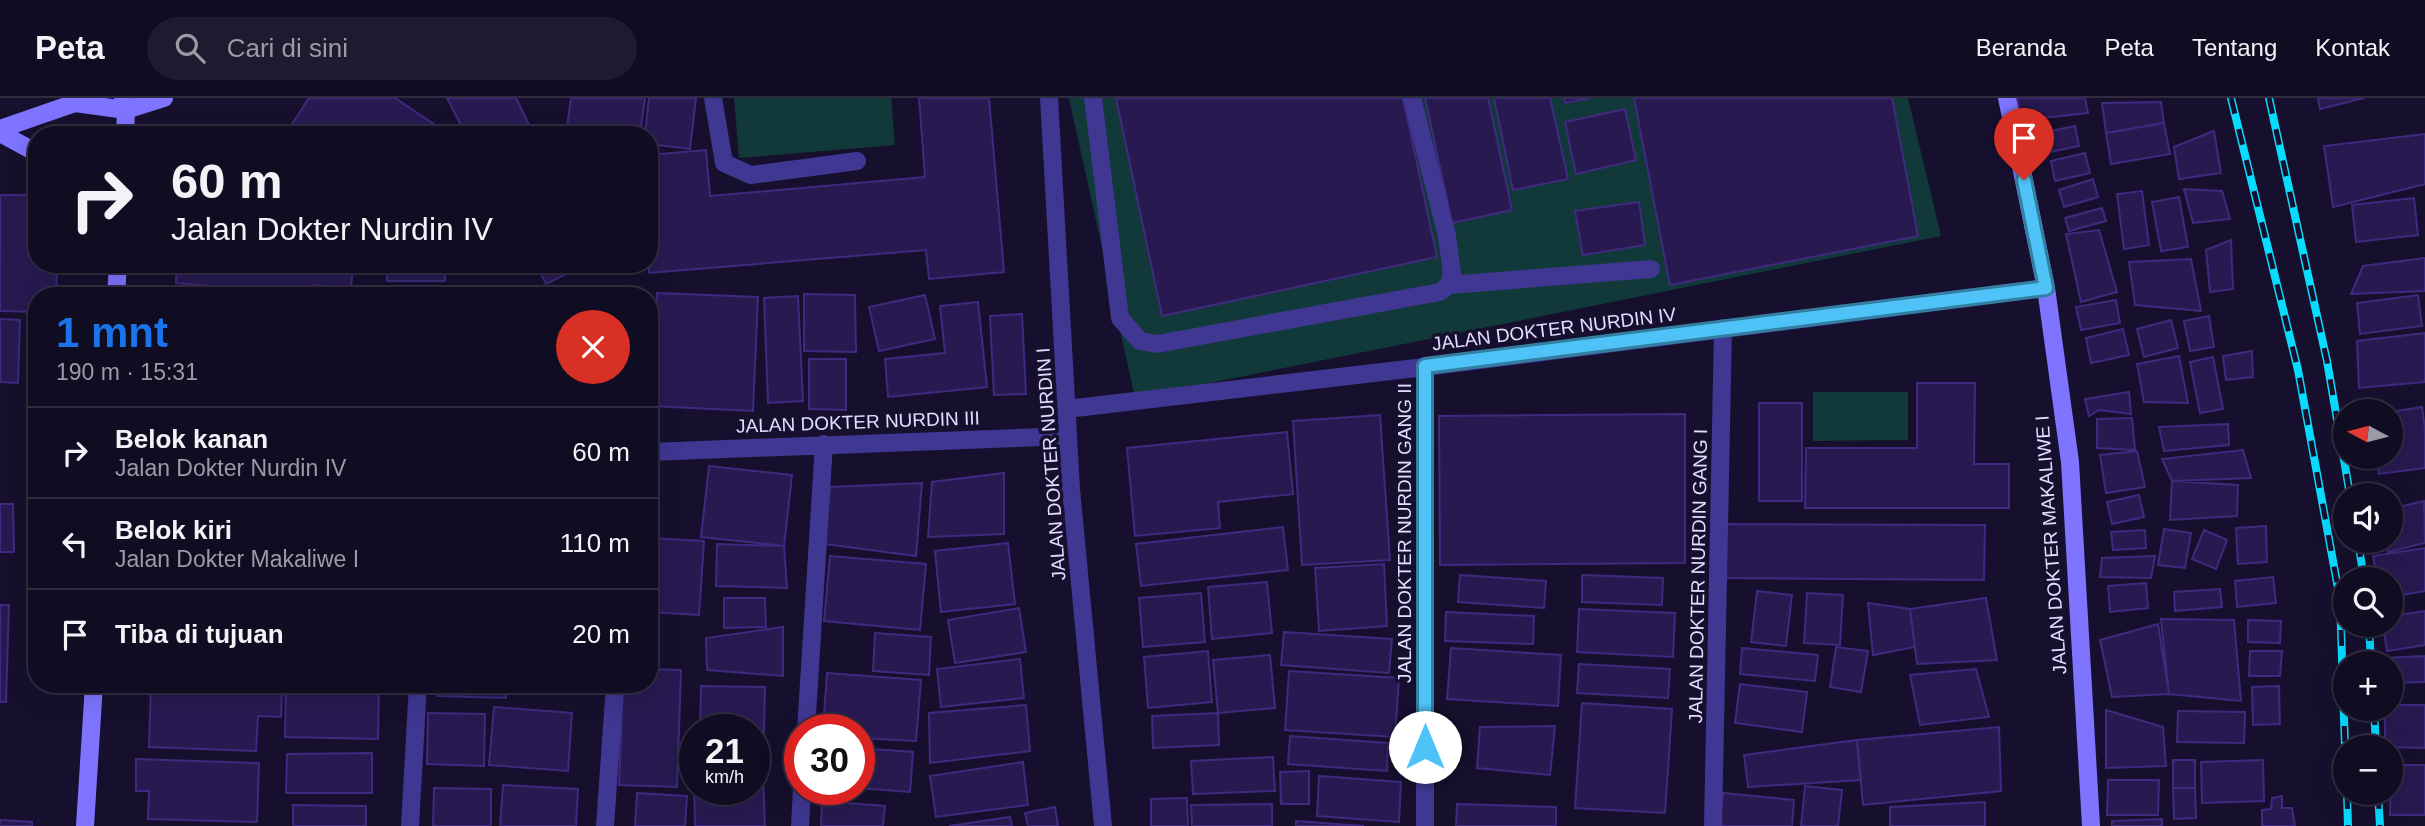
<!DOCTYPE html>
<html lang="id">
<meta charset="utf-8">
<style>
:root{--surface:#100c22;--page:#1e1a2f;--text:#f1f3f6;--muted:#9c9ba5;--line:#302c40;--accent:#1a73e8}
body{margin:0;font-family:Arial,sans-serif;background:var(--page);color:var(--text);height:100vh;display:flex;flex-direction:column;font-size:26px;white-space:nowrap}
*{box-sizing:border-box;margin:0}
p{font-size:23px;color:var(--muted)}
.icon{flex:none;width:38px;height:38px;fill:none;stroke:currentColor;stroke-width:2;stroke-linecap:round;stroke-linejoin:round}
.map{position:relative;flex:1;overflow:hidden}
.drawer{position:absolute;left:28px;top:189px;width:630px;height:406px;display:flex;flex-direction:column;background:var(--surface);border-radius:28px;box-shadow:0 7px 28px #0002,0 0 0 2px var(--line)}
.drawer>*{flex:none}
.guide{position:absolute;left:28px;top:28px;width:630px;height:147px;border-radius:28px;box-shadow:0 7px 28px #0002,0 0 0 2px var(--line);background:#100c22;color:var(--text);overflow:hidden}
.needle{width:46px;rotate:277deg}
.buttons{position:absolute;left:2333px;top:301px;display:grid;gap:14px}
.buttons a{display:grid;place-items:center;width:70px;height:70px;border-radius:50%;background:var(--surface);box-shadow:0 7px 28px #0002,0 0 0 2px var(--line);font-size:35px}
.speed{position:absolute;left:679px;top:616px;display:flex;gap:14px;font-size:35px;font-weight:700;text-align:center}
.speed>*{display:grid;place-content:center;width:91px;height:91px;border-radius:50%;background:var(--surface);box-shadow:0 7px 28px #0002,0 0 0 2px var(--line);line-height:1}
.speed small{font-size:18px;font-weight:400}
.speed .limit{border:10px solid #d22;background:#fff;color:#111}
.pin{position:absolute;display:grid;place-items:center;width:60px;height:60px;color:#fff;margin:-72px -30px;border-radius:50% 50% 50% 0;rotate:-45deg;box-shadow:0 0 7px #0007}
.pin .icon{rotate:45deg}
.me{position:absolute;width:77px;margin:-38px;rotate:0deg;stroke-linejoin:round;filter:drop-shadow(0 0 5px #0008)}
.turn{display:flex;align-items:center;gap:24px;height:147px;padding:0 28px;font-size:32px}
.turn .icon{width:91px;height:91px;stroke-width:2.5}
.turn b{display:block;font-size:49px;line-height:60px}
.round{display:grid;place-items:center;flex:none;width:74px;height:74px;border-radius:37px;background:var(--page)}
.headline{display:flex;align-items:center;justify-content:space-between;height:119px;padding:0 28px}
h1{font-size:42px;font-weight:700;line-height:52px;color:var(--accent)}
ul{padding:0;list-style:none}
li{display:flex;align-items:center;gap:21px;height:91px;padding:0 28px;border-top:2px solid var(--line)}
li div{flex:1}
li b{display:block;font-size:26px}
li em{font-style:normal}
header{display:flex;align-items:center;gap:42px;box-sizing:border-box;height:98px;padding:0 35px;background:var(--surface);border-bottom:2px solid var(--line)}
header strong{font-size:33px}
nav{display:flex;gap:38px;margin-inline-start:auto;font-size:24px}
.search{width:490px;height:63px;background:var(--page);display:flex;align-items:center;gap:18px;box-sizing:border-box;padding:0 24px;border-radius:38px;color:var(--muted);font-size:26px}
.map>svg:first-child{display:block}
.green{fill:#123939}
.building{fill:#281a51;stroke:#3f2a7f;stroke-width:2}
.lines{fill:none;stroke-linecap:round;stroke-linejoin:round}
.lane{stroke:#3f3791;stroke-width:18}
.street{stroke:#3f3791;stroke-width:18}
.secondary{stroke:#7e74ff;stroke-width:18}
.rail-casing{stroke:#09dbff;stroke-width:8}
.rail{stroke:#16102e;stroke-width:5;stroke-dasharray:16;stroke-linecap:butt}
.route-casing{stroke:#337fa1;stroke-width:18}
.route{stroke:#4fc3f7;stroke-width:12}
.labels{text-anchor:middle;dominant-baseline:central;stroke-width:7;stroke-linejoin:round;paint-order:stroke}
.street-label{font-size:19px;fill:#e3ddff;stroke:#16102e}
</style>
<header>
<strong>Peta</strong>
<div class="search"><svg class="icon" aria-label="search" viewBox="0 0 24 24"><circle cx="10" cy="10" r="6"/><path d="M15 15l6 6"/></svg>Cari di sini</div>
<nav><a>Beranda</a><a>Peta</a><a>Tentang</a><a>Kontak</a></nav>
</header>
<div class="map">
<svg width="2425" height="728" viewBox="0 0 2425 728">
<rect width="100%" height="100%" fill="#16102e"/>
<path class="green" d="M734,0h157l4,47 -156,13z
M1069,0h839l33,138 -806,162z
M1813,294h95v48l-95,1z"/>
<path class="building" d="M309,0h86l55,37h-165z
M447,0h69l18,37h-68z
M571,0h74l-5,37h-74z
M649,0h47l-6,51 -41,-5v-9h-4z
M919,0h70l15,174 -75,7 -3,-29 -277,23v-118l57,-5 4,46 215,-19z
M1116,0h287l34,159 -275,59z
M1425,0h63l24,112 -60,13z
M1494,0h56l18,81 -55,11z
M1564,0h27l-26,5z
M1634,0h258l26,138 -248,49z
M2017,0h68l3,15 -66,7z
M2318,0h46l-44,11z
M2161,4l3,21 -58,10 -4,-30z
M1625,11l11,51 -60,14 -11,-52z
M2164,25l6,31 -59,10 -5,-31z
M2075,28l4,20 -34,7 -4,-20z
M2214,33l7,42 -42,6 -5,-32z
M2425,36v50l-92,23 -9,-61z
M2085,55l5,20 -35,8 -4,-20z
M2093,81l5,18 -34,10 -5,-17z
M2184,91l38,2 8,28 -37,4z
M2142,93l7,54 -25,4 -7,-55z
M0,97h37v69h20l-1,32h-19v16l-37,-1z
M2179,99l9,50 -27,4 -9,-49z
M2414,100l4,37 -62,7 -4,-37z
M1639,104l6,43 -62,10 -8,-44z
M2102,110l4,13 -37,10 -4,-13z
M2099,132l18,62 -36,10 -15,-68z
M2231,142l2,49 -23,3 -4,-42z
M2425,160v33l-74,3 12,-28z
M2191,161l10,52 -66,-6 -6,-43z
M177,166h176l-2,24 -37,-3 -1,9 -137,-11z
M387,166h58v17h-58z
M475,166h20l-16,8z
M536,166h50l-40,20z
M355,194h129v4h-129z
M657,195l101,4 -5,114 -101,-5z
M804,196l51,1 1,57 -52,-1z
M925,197l10,44 -56,12 -10,-44z
M2418,197l4,31 -62,8 -3,-31z
M798,198l5,105 -35,2 -4,-105z
M2116,202l4,23 -39,7 -5,-23z
M978,204l9,85 -99,10 -3,-38 60,-6 -5,-47z
M1022,216l4,80 -32,1 -4,-79z
M2209,218l5,31 -24,4 -6,-30z
M0,221l20,1 -2,63 -18,-1z
M2171,222l7,28 -34,9 -7,-28z
M2123,231l6,26 -38,8 -5,-25z
M2425,235v49l-66,6 -2,-47z
M2252,253l1,26 -27,3 -3,-24z
M2179,258l9,47 -44,-1 -7,-38z
M2213,259l10,52 -23,4 -10,-51z
M809,261h37v51l-37,-1z
M1917,285h58l-1,81h35v44h-204l1,-60h111z
M2129,294l2,22 -32,-4 -10,6 -4,-17z
M1759,305h43v98h-43z
M2422,309l3,22v39l-46,6 -3,-17h14v-45z
M1685,316v149l-245,2 -1,-149z
M1380,317l10,145 -88,5 -9,-144z
M2132,320l3,32 -38,-2v-29z
M2228,326l1,21 -65,6 -5,-24z
M1287,334l6,62 -75,8 2,26 -85,8 -8,-88z
M2243,352l8,28 -79,3 -10,-22z
M2137,353l8,36 -39,6 -6,-38z
M709,368l83,9 -8,71 -83,-9z
M1004,375v61l-76,3 4,-55z
M2172,383l66,4 -1,31 -67,4z
M922,385l-6,73 -92,-12 6,-57z
M2139,397l5,22 -32,7 -5,-22z
M2424,403l1,42 -37,9 -3,-11h5v-32z
M0,406h13l1,48h-14z
M1726,426l259,1 -1,55 -258,-2z
M2266,428l1,36 -29,2 -2,-36z
M1283,429l5,43 -147,16 -5,-42z
M2164,431l27,4 -6,35 -27,-3z
M2145,432l1,18 -33,2 -2,-18z
M2204,432l23,10 -11,29 -24,-10z
M649,440l55,3 -5,74 -50,-3z
M1008,445l7,61 -74,8 -6,-61z
M717,446l67,2 3,42 -71,-2z
M2425,450v43l-35,6v-18h-13l-4,-23z
M830,458l96,8 -6,66 -96,-9z
M2155,458l-4,22 -51,-1 2,-19z
M1384,466l3,62 -68,5 -4,-63z
M1460,477l86,6 -2,27 -86,-6z
M1582,477l81,3 -1,27 -80,-3z
M2273,479l3,26 -39,4 -2,-26z
M1267,484l5,51 -60,6 -4,-52z
M2146,485l2,25 -38,4 -2,-26z
M2220,491l2,18 -47,4 -1,-19z
M1757,493l35,4 -6,51 -35,-4z
M1201,495l4,49 -62,5 -4,-49z
M1807,495l36,2 -3,50 -36,-2z
M724,500h41l1,29 -42,1z
M1986,500l11,62 -80,4 -7,-55z
M1868,505l42,6 5,38 -42,8z
M0,507h9l-3,97h-6z
M1019,510l7,44 -71,11 -7,-43z
M1579,511l96,4 -2,44 -96,-5z
M2425,513v34l-38,6 -4,-26h7v-9z
M1446,514l88,4 -1,28 -88,-3z
M2161,521l73,1 7,81 -72,-7z
M2248,522l33,1 -1,22 -32,-1z
M2158,526l11,70 -57,3 -12,-57z
M783,529v49l-76,-6 -1,-32z
M1284,534l108,7 -3,34 -108,-8z
M875,535l56,4 -2,38 -56,-4z
M1836,549l32,4 -7,41 -31,-5z
M1451,550l110,7 -3,51 -111,-7z
M1742,550l76,7 -3,26 -75,-7z
M1208,553l4,51 -64,6 -4,-51z
M2250,553h32l-2,25h-31z
M1270,557l5,53 -57,5 -5,-53z
M2425,558v26l-35,1v-20h-8v-5z
M1020,561l4,39 -83,9 -4,-38z
M1579,566l91,5 -2,29 -91,-5z
M649,571l32,1 -4,117 -58,-2 4,-101h26z
M1976,571l13,48 -69,8 -10,-50z
M1289,573l110,7 -4,59 -110,-7z
M827,575l94,7 -5,61 -57,-3v-8h-36z
M151,586l131,4 -1,29 -23,-1 -2,35 -107,-4z
M286,586h93l-1,55 -93,-2z
M437,586h69v14l-69,-2z
M1740,586l67,8 -5,40 -67,-9z
M701,588l64,1 -2,87 -9,-1v-43h-54z
M2279,588l1,38 -27,1 -1,-38z
M1582,605l90,6 -7,104 -90,-5z
M1026,607l4,46 -100,12 -1,-50z
M2390,607h35v43l-40,-1v-38h5z
M494,609l78,6 -4,58 -79,-6z
M2106,612l57,17 3,39 -60,2z
M2178,613l67,1 -1,31 -67,-1z
M428,615l57,1 -1,52 -57,-2z
M1218,615l1,32 -66,3 -1,-32z
M1555,628l-5,49 -73,-7 3,-41z
M1999,629l2,64 -138,14 -6,-65z
M1290,638l98,7 -1,28 -99,-7z
M1857,642l4,40 -113,7 -4,-32z
M859,650l54,4 -3,40 -51,-4z
M372,655v40h-86l1,-39z
M1273,659l2,34 -82,3 -2,-33z
M136,661l123,4 -2,59 -109,-3 1,-28h-13z
M2173,662h22v28h-22z
M2263,662l1,41 -62,2 -1,-41z
M1023,664l5,43 -92,12 -6,-41z
M2391,667h34v50h-35z
M1309,673v33h-28l-1,-32z
M754,676h9l2,52h-70l-1,-50 1,13h59z
M1319,678l82,6 -2,40 -82,-6z
M2108,682h51l-1,35h-51z
M503,687l75,4 -2,37h-76z
M1805,688l37,4 -4,36h-37z
M434,690l57,1v37h-58z
M2173,690h22l1,30 -22,1z
M637,695l50,3 -2,30h-50z
M1723,695l71,7 -2,26h-73z
M2282,698v12h10l3,18h-33v-16l9,-1 1,-11z
M1187,700l1,28h-37v-27z
M822,703l63,5 -2,20h-62z
M1985,704v24h-95v-19z
M1272,706v22h-80l-1,-21z
M1457,706l99,3v19h-100z
M293,707l73,1v20h-73z
M1055,709l3,19h-30l-3,-13z
M1010,719l2,9h-63z
M2162,721v7h-50v-5z
M0,722l32,2v4h-32z
M1296,723l68,5h-68z"/>
<g class="lines">
<path class="lane" d="M713,0l11,65 27,12 106,-14
M1093,0l27,220 20,23 17,3 283,-52 9,-7 3,-12 -5,-37 -35,-138
M1449,187l202,-16"/>
<path class="street" d="M1049,0l22,391 32,337
M1067,311l358,-42 621,-79
M649,354l419,-16
M806,632l18,-286
M410,728l8,-142
M605,728l10,-142
M800,728l2,-37
M1425,728v-459
M1713,728l10,-498"/>
<path class="secondary" d="M123,0l3,12 -1,25
M2007,0l39,190 24,174 21,364
M0,31l75,-26 51,7 38,-12
M0,35l37,20
M116,198l2,-32
M85,728l9,-142"/>
<defs>
<path id="rail" d="M2231,0l67,272 42,229 5,148
M2269,0l58,263 23,134
M2358,443l6,38
M2369,527l2,38
M2374,611l2,38
M2347,695l1,33
M2378,695l2,33"/>
</defs>
<use href="#rail" class="rail-casing"/>
<use href="#rail" class="rail"/>
</g>
<g class="lines">
<defs>
<path id="route" d="M1425,649v-381l621,-78 -22,-108"/>
</defs>
<use href="#route" class="route-casing"/>
<use href="#route" class="route"/>
</g>
<g class="labels">
<g class="street-label">
<text transform="translate(1554 231) rotate(-7)">JALAN DOKTER NURDIN IV</text>
<text transform="translate(858 324) rotate(-2)">JALAN DOKTER NURDIN III</text>
<text transform="translate(1051 366) rotate(-94)">JALAN DOKTER NURDIN I</text>
<text transform="translate(1404 435) rotate(-90)">JALAN DOKTER NURDIN GANG II</text>
<text transform="translate(2051 447) rotate(-94)">JALAN DOKTER MAKALIWE I</text>
<text transform="translate(1698 478) rotate(-89)">JALAN DOKTER NURDIN GANG I</text>
</g>
</g>
</svg>
<div class="buttons">
<a><svg class="needle" viewBox="-14 -14 28 28"><path d="M0-13l5 13h-10z" fill="#e53935"/><path d="M0 13l5-13h-10z" fill="#9c9ba5"/></svg></a>
<a><svg class="icon" aria-label="sound" viewBox="0 0 24 24"><path d="M4 9h4l5-4v14l-5-4H4zM17 9q2 3 0 6"/></svg></a>
<a><svg class="icon" aria-label="search" viewBox="0 0 24 24"><circle cx="10" cy="10" r="6"/><path d="M15 15l6 6"/></svg></a>
<a>+</a>
<a>−</a>
</div>
<div class="speed"><div>21<small>km/h</small></div><div class="limit">30</div></div>
<div class="pin" style="left:2024px;top:82px;background:#d93025"><svg class="icon" aria-label="arrive" viewBox="0 0 24 24"><path d="M6 21V4h12l-3 4 3 4H6"/></svg></div>
<svg class="me" style="left:1425px;top:649px" viewBox="-20 -20 40 40"><circle r="19" fill="#fff"/><path d="M0-13L10 11 0 6-10 11z" fill="#4fc3f7"/></svg>
<div class="guide">
<div class="turn"><svg class="icon" aria-label="right" viewBox="0 0 24 24"><path d="M7 20v-9h11M14 6l5 5-5 5"/></svg><div><b>60 m</b>Jalan Dokter Nurdin IV</div></div>
</div>
<section class="drawer">
<div class="headline"><div><h1>1 mnt</h1><p>190 m · 15:31</p></div><a class="round" style="background:#d93025;color:#fff"><svg class="icon" aria-label="close" viewBox="0 0 24 24"><path d="M6 6l12 12M18 6L6 18"/></svg></a></div>
<ul>
<li><svg class="icon" aria-label="right" viewBox="0 0 24 24"><path d="M7 20v-9h11M14 6l5 5-5 5"/></svg><div><b>Belok kanan</b><p>Jalan Dokter Nurdin IV</p></div><em>60 m</em></li>
<li><svg class="icon" aria-label="left" viewBox="0 0 24 24"><path d="M17 20v-9H6M10 6l-5 5 5 5"/></svg><div><b>Belok kiri</b><p>Jalan Dokter Makaliwe I</p></div><em>110 m</em></li>
<li><svg class="icon" aria-label="arrive" viewBox="0 0 24 24"><path d="M6 21V4h12l-3 4 3 4H6"/></svg><div><b>Tiba di tujuan</b></div><em>20 m</em></li>
</ul>
</section>
</div>
